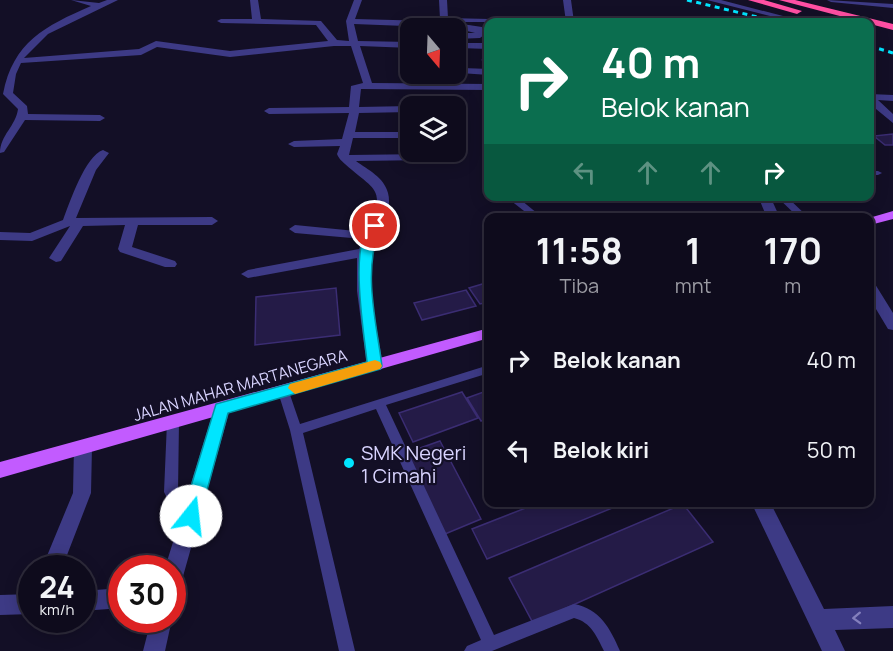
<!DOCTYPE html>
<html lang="id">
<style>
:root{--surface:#0e0b1c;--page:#171425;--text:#f1f3f6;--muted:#9b9ba3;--line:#2e2b3b}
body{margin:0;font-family:Manrope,sans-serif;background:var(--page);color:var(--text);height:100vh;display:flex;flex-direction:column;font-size:22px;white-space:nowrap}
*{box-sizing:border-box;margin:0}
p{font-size:20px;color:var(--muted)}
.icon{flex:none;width:33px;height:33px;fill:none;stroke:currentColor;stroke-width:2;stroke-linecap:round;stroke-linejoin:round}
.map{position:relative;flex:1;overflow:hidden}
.sheet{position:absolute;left:484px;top:213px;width:390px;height:294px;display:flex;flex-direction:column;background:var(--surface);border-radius:12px;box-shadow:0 3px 15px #0003,0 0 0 2px var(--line)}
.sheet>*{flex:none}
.top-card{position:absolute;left:484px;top:18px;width:390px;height:183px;border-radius:12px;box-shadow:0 3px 15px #0003,0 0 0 2px var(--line);background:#0b6e4f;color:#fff;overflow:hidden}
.needle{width:39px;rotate:161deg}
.fabs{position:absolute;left:400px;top:18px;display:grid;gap:12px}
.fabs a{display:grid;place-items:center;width:66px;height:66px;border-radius:12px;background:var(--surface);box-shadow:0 3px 15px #0003,0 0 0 2px var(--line);font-size:30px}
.speed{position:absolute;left:18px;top:555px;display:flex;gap:12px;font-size:30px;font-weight:700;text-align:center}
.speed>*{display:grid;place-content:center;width:78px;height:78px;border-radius:50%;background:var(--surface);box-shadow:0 3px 15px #0003,0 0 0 2px var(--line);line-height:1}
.speed small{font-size:15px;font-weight:400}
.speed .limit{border:9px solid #d22;background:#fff;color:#111}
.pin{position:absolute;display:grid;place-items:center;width:51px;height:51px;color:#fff;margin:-26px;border:3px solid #fff;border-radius:50%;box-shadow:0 2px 6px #0007}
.me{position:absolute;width:66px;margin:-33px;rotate:16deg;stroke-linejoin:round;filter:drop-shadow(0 0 4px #0008)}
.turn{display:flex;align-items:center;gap:21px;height:126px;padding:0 18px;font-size:27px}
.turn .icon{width:78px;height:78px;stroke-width:2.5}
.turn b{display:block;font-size:42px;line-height:51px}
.lanes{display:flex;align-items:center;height:57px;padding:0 18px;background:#0003;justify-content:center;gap:30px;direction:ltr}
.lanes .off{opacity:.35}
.eta{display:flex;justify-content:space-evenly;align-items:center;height:102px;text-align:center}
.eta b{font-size:36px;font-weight:700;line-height:42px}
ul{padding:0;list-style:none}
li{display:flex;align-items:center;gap:18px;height:90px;padding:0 18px}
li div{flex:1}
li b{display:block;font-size:22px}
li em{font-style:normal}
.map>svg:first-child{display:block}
.building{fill:#241b47;stroke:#3b2d73;stroke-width:1.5}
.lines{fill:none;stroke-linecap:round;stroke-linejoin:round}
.lane{fill:#3d3a85;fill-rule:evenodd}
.street{fill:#3d3a85;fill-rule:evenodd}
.primary{fill:#c25bff;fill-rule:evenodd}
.highway{fill:#ff4fa3;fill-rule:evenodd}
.rail{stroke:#00e5ff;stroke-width:3;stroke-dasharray:5 4.5;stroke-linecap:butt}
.oneway{stroke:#837fbc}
.route{fill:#00e5ff;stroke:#0095a6;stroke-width:1.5}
.slow{fill:#f59e0b}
.poi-dot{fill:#00e5ff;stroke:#130f26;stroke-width:2}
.labels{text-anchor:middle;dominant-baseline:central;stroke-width:4.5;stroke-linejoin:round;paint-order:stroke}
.street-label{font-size:16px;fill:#d9d4ff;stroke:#130f26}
.near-poi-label{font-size:20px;fill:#d9d4ff;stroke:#130f26;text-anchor:start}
</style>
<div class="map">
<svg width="893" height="651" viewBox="0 0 893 651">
<rect width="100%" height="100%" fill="#130f26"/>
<path class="building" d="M893,134v11h-8l-11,-9z
M489,282v20l-9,2 -11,-16z
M336,288l4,47 -85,10 1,-48z
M466,290l10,16 -54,14 -8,-17z
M489,390v28l-8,3 -14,-23z
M462,392l16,26 -65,24 -14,-29z
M440,441l41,78 -36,15 -39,-81z
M541,502h86l-140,57 -15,-30z
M683,504l30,38 -180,81 -24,-45z"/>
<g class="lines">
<path class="lane" d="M870,171h8l4,2 -4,2h-8z
M510,196h6l27,22h-10l-23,-18z
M776,196h10l23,22h-10z
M489,365v8l-103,32 108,230 80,-31c26,5 36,24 46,47h-16c-7,-14 -13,-29 -30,-33l-82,33h-28l3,-5 14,-6 -105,-231 -73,24 52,218h-16l-49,-221 -12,-38 2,-3h8l12,35z
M173,417l4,2 2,3 -1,70 -2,4 -5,2 -5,-2 -2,-4 3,-70 2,-3z"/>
<path class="street" d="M71,0l28,3 8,-3h11l-70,34 -24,24 115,-9 17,-8 74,10 98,-10 -12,-16 -95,-2 -4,-2 4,-2h31l-2,-19h8l3,19 60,2 16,19 12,1 -3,-20 8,-21h8l-7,19 76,2 9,-2 -1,-19h8l1,18 83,2 1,2h-87l-14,5 -77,-3 4,17 53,1v6l-51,-2 12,37 117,1v6l-128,-1 -2,18 52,-1h2h-2v6l-52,1 -4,19h56v6h-58l-4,17 79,-1 6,3 -6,3 -72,1c12,9 28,16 32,32 6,23 -16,44 -17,67 -3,35 7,71 12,106l-2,4h-12l-2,-4 -10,-75v-33l-109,20 -7,-4 7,-4 111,-21 4,-10 -68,-6 -6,-4 6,-4 71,7c22,-44 9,-41 -21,-68 -4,-4 -6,-5 -8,-10l3,-8 -46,1 -6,-3 6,-3 48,-2 7,-26 -80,1 -5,-3 5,-3 80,-1 2,-21 12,-3 -12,-37h-17l-104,11 -73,-10 -16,8 -120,8 -5,11 -3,19 14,13 1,8 72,1 5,3 -5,3 -75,-1 -21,32 -4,1c0,-18 16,-27 18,-44l-15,-15c10,-52 42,-68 88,-88z
M563,0h8l3,22h-8z
M707,0h14l85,22h-12z
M827,0l66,4v4l-62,-6z
M462,24l20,3 2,8 -4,3 -24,1v-6h19l-16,-4v-4z
M462,43h27v6l-30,-1v-4z
M486,57h3v6l-8,-3z
M463,68l26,1v6l-29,-2v-4z
M870,94l23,1v6l-15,-1 15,14v9l-23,-19z
M103,150l6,3 -13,17 -20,48 136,-1 6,4 -6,4h-74l-6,22 43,14 2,3 -2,3h-10l-45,-15 -2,-3 7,-24 -42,1 -22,35 -5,1 -7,-4 21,-32 -38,15 -32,-1v-8l30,1 33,-13c7,-18 22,-64 40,-70z
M758,196h12l10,22h-13z
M870,282l5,2 18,29v17l-5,-1 -18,-30z
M222,402l6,2 2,5 -48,171 -3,7 -7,3v-22h-7l49,-159 2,-5z
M83,440l6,2 3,5 -1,46 -29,75h-20l31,-75 1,-46 3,-5z
M751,502h19l54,107 69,-3v22l-58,2 10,21h-23z
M122,588v20l-40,3v-20z
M32,594v20l-32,1v-20z
M151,620l21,-1 -7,32h-22z"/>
<path class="primary" d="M893,211v8l-23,6 -1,-7z
M489,328v10l-489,140v-16z"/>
<path class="highway" d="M748,0h16l38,11 -5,3z
M779,0h16l98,24v6z"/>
<path class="rail" d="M687,0l91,22
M870,46l23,7"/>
</g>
<defs><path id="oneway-chevron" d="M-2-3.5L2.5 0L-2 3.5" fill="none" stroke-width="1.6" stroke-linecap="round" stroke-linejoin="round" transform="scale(1.5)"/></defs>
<use class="oneway" href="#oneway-chevron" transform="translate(857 618) rotate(178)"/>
<path class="route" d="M375,223l6,3c-19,43 -5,94 1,140l-2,3 -152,44 -28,103 -3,5 -6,3 -6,-3 -3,-5 34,-112 151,-42c-2,-24 -21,-130 8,-139z"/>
<path class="slow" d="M375,360l5,2 2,4 -2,3 -85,25 -7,-6 2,-4z"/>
<circle class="poi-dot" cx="349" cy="463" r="6"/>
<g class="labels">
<g class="street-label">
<text transform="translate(240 385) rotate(-16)">JALAN MAHAR MARTANEGARA</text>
</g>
<g class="near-poi-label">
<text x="361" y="452">SMK Negeri<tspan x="361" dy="23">1 Cimahi</tspan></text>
</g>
</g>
</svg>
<div class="fabs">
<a><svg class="needle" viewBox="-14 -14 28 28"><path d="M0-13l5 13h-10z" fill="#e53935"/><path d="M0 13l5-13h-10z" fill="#9b9ba3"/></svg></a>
<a><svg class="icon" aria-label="layers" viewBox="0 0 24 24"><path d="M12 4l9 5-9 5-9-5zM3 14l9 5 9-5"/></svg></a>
</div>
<div class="speed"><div>24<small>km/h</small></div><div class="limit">30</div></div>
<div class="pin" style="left:375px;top:226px;background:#d93025"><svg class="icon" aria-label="arrive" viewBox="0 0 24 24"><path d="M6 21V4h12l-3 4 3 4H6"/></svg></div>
<svg class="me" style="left:191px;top:516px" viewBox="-20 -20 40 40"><circle r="19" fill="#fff"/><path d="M0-13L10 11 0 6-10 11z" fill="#00e5ff"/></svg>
<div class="top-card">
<div class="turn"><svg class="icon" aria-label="right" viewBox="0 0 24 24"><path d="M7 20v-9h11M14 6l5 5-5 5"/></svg><div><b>40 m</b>Belok kanan</div></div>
<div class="lanes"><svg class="icon off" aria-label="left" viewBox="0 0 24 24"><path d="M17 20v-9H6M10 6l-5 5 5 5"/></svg><svg class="icon off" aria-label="ahead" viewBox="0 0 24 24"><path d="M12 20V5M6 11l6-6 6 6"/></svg><svg class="icon off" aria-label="ahead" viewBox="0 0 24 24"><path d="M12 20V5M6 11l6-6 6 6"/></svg><svg class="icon" aria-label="right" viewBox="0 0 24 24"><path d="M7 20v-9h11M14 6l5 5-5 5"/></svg></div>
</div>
<section class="sheet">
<div class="eta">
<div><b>11:58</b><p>Tiba</p></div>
<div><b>1</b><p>mnt</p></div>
<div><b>170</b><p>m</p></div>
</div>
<ul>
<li><svg class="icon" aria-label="right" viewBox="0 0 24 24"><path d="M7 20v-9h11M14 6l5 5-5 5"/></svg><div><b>Belok kanan</b></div><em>40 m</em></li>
<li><svg class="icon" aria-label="left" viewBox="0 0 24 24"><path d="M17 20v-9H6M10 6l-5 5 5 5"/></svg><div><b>Belok kiri</b></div><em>50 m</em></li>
</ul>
</section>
</div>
